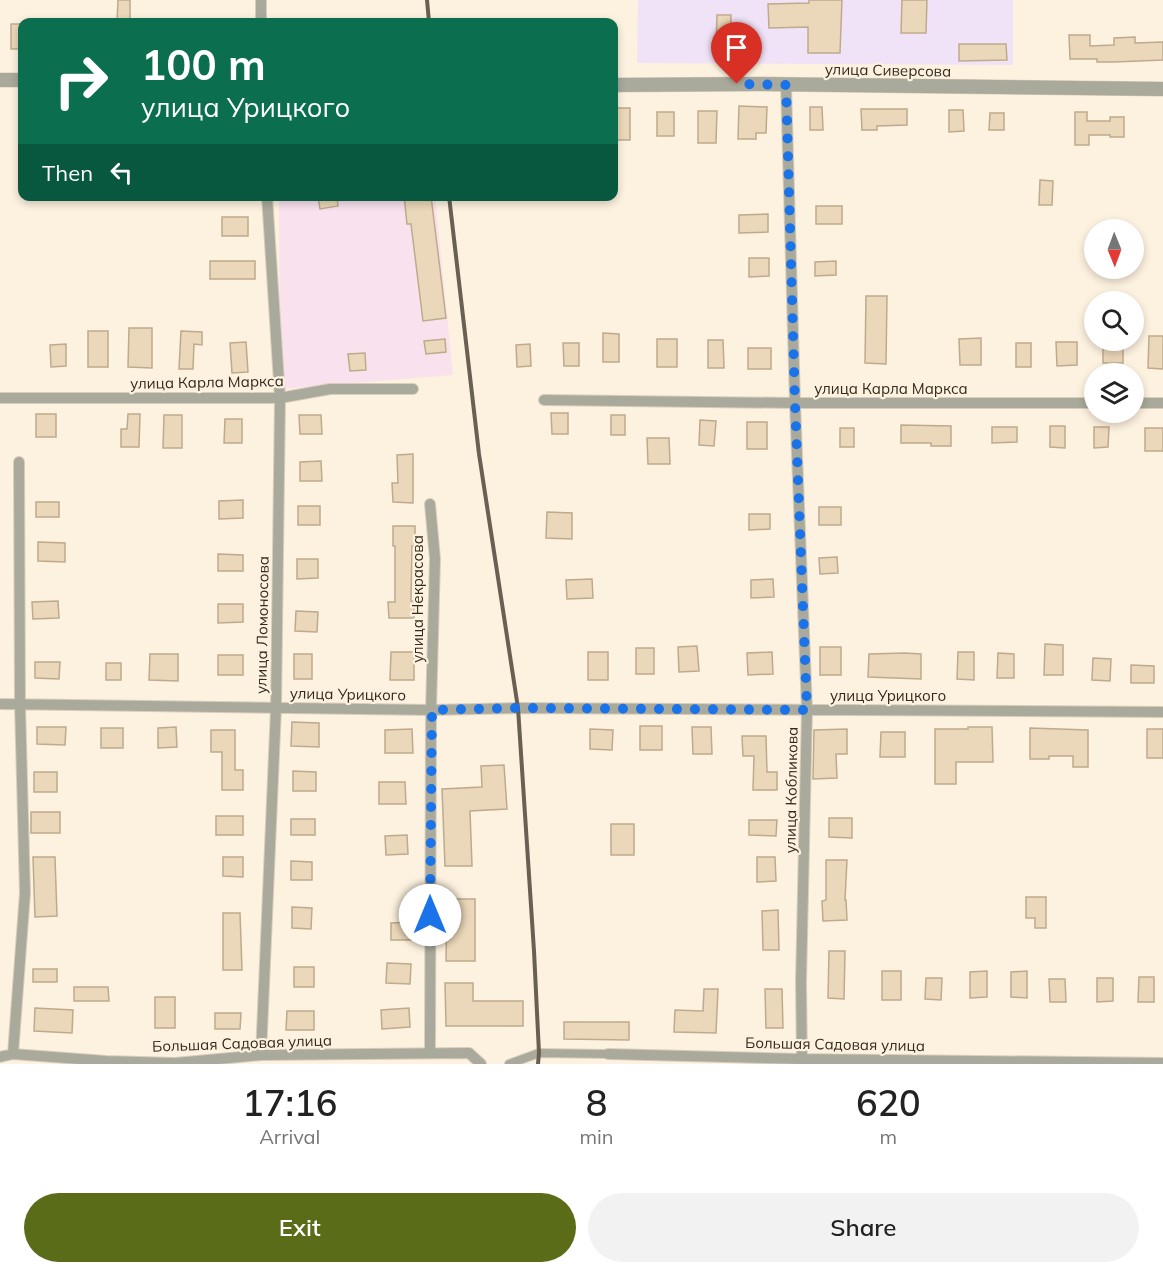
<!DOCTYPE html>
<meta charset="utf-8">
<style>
:root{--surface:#fff;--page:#f2f2f2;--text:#222;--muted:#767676;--accent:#5b6c18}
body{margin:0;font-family:Mulish,sans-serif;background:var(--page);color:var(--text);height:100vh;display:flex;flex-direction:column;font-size:22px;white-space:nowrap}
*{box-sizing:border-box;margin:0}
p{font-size:20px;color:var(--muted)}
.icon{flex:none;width:33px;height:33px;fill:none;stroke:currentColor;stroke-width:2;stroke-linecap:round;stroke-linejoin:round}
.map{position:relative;height:1064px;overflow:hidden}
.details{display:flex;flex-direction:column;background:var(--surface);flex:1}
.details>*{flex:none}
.top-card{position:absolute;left:18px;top:18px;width:600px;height:183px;border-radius:12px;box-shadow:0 3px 9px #0003;background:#0b6e4f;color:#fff;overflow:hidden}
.needle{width:39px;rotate:179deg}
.tools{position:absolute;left:1084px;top:219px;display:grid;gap:12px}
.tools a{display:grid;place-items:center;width:60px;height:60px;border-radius:50%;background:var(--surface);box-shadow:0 3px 9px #0003;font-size:30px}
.pin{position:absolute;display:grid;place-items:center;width:51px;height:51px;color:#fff;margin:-62px -26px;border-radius:50% 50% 50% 0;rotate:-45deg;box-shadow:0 0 6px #0007}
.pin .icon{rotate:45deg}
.me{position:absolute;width:66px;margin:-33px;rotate:0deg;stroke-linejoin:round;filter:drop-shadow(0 0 4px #0008)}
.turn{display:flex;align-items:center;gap:21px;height:126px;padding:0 24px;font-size:27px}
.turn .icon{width:78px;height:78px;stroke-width:2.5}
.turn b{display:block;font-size:42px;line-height:51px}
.then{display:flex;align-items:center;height:57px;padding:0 24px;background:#0003;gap:12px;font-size:22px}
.eta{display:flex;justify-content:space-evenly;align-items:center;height:102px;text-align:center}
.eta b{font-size:36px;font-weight:600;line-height:42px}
.primary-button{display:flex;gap:12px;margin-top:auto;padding:12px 24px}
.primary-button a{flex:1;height:69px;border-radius:36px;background:var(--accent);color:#fff;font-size:24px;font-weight:600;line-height:69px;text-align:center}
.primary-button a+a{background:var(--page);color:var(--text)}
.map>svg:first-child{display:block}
.commercial{fill:#f9e1ed}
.education{fill:#f1e3f7}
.building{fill:#ebd7b9;stroke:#beaa8d;stroke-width:1.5}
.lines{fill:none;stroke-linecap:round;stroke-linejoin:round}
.pedestrian-casing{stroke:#d9cdbc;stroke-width:10}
.minor-casing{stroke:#d9cdbc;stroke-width:12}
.tertiary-casing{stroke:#d9cdbc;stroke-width:15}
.pedestrian{stroke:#a9aa9b;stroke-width:8}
.minor{stroke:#a9aa9b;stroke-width:10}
.tertiary{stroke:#a9aa9b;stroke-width:14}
.rail{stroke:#696053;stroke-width:4}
.route{stroke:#1a73e8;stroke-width:10;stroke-dasharray:0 18}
.labels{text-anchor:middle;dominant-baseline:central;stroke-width:4.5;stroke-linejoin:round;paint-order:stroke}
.street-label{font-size:15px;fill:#332b1f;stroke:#fdf1df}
</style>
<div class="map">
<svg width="1163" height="1064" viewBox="0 0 1163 1064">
<rect width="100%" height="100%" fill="#fdf1df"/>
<path class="commercial" d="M279,197h156l18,178 -173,14z"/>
<path class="education" d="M638,0h375v65l-376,-2z"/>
<path class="building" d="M118,0h12v22h-13z
M809,0h33l-2,53h-32v-26l-39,1 -1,-24 41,-1z
M902,0h25l-1,33h-25z
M717,15h14l-1,31h-14z
M11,24h11v25h-11z
M1069,35h21v11l24,-1v-7l21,-1v6l28,-1v18l-49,2h-17v-3h-27z
M959,44h47l1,16 -48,1z
M739,106l28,1 -1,26h-10v6h-18z
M810,107h12l1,23h-13z
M614,108h16v32h-16z
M861,109h46v16l-30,1v4h-15z
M949,110h14l1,21 -15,1z
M698,111h19l-1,32h-18z
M657,112h17v24h-17z
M1075,112h12v9h23v-4h14v20h-14v-2h-21v10h-14z
M990,113h14v17h-15z
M1040,180l13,1 -1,24h-13z
M318,196h19l1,10 -18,3z
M404,196h27l15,122 -23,3 -12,-97h-4z
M816,206h26v18h-26z
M768,214v18l-29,1v-18z
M222,217h26v19h-26z
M749,258h20v18l-20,1z
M210,261h45v18h-45z
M836,261v14l-21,1v-14z
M866,296h21l-1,68 -21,-1z
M129,328h23v40l-24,-1z
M88,331h20v36h-20z
M181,331l21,1v13l-8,-1 -1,25h-14z
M603,333l16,1v28h-16z
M1149,336h14v33l-15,-1z
M981,338v27h-21l-1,-26z
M445,339l1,13 -20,2 -2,-13z
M657,339h20v28h-20z
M708,340h15l1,28h-16z
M1103,340h20v23h-20z
M246,342l2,30 -16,1 -2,-30z
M1056,342h21v23l-20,1z
M563,343h16v23h-15z
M1016,343h15v24h-15z
M66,344v22l-15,1 -1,-22z
M530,344l1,22 -14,1 -1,-22z
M748,348h23v21h-23z
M365,353l1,17 -16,1 -2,-17z
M551,413h17v21h-16z
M36,414h20v23h-20z
M128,414h12l-1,33h-18v-18h6z
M164,415h18v33h-19z
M299,415h22l1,19h-22z
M611,415h14v20h-14z
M225,419h17v24h-18z
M700,420l16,1 -2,25 -15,-1z
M747,422h20v27h-20z
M901,425l50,1v20h-20v-3h-30z
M1050,426h15v22l-15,-1z
M992,427h25v15l-25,1z
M1094,427h15l-1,20 -14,1z
M840,428h14v19h-14z
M1145,428h18v23h-18z
M647,438h22l1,26h-22z
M413,454v49l-20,-1 -1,-19h6l-1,-28z
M321,461l1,20h-22v-19z
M243,500v18l-24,1v-18z
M36,502h23v15h-23z
M298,506h22v19h-22z
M819,507h22v18h-22z
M547,512l25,1v26l-26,-1z
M749,514h21v15l-21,1z
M393,526h22v20h-3l-1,55h3v17h-25l-1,-16h7v-56h-2z
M38,542l27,1v19l-27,-1z
M218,554l25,1v16h-25z
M837,557l1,16 -18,1 -1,-16z
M297,559h21v19l-21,1z
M592,579l1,19 -26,1 -1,-19z
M773,579l1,18 -23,1v-18z
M58,601l1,17 -26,1 -1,-17z
M218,604h25v18l-25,1z
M296,611l22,1 -1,20 -22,-1z
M1045,644l18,1v30h-19z
M697,646l2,25 -20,1 -1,-25z
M820,647h21v28h-21z
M636,648h18v26h-18z
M391,652h23v28h-24z
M588,652h20v28h-20z
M772,652l1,22 -25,1 -1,-22z
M958,652h16v28l-17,-1z
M905,653l16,1v25l-53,-2 1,-23z
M998,653l16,1v24h-17z
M150,654h28v27l-29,-1z
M294,654h18v25h-18z
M218,655h25v20h-25z
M1093,658l18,1 -1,22 -18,-1z
M35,662h25l-1,17 -24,-1z
M106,663h15v17h-15z
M1131,665l23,1v17h-23z
M292,722l27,1v24l-28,-1z
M640,726h22v24h-22z
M37,727h29l-1,18 -28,-1z
M176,727l1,20 -19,1v-20z
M692,727h19l1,27h-19z
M968,727h24l1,35h-37v22h-21v-55h33z
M101,728h22v20h-22z
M1030,728l58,2v37h-15v-11h-24v3h-19z
M412,729l1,24h-28v-23z
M590,729l23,1 -1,20 -22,-1z
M847,729v25h-11l1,24 -24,1 1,-49z
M1147,729h16v29h-16z
M211,730h24v40h8v20h-21v-38h-11z
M881,732h24v25h-25z
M742,736h24l1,36h10v18h-24l1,-34h-11z
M504,765l3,44 -37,2 2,55h-27l-3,-77 40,-2 -1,-21z
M293,771l23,1v19h-23z
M34,772h23v20h-23z
M379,782h26l1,22h-27z
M31,812h29v21h-29z
M216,816h27v19h-27z
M829,818h23v20l-23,-1z
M291,819h24v16h-24z
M749,820h28l-1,16 -27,-1z
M611,824h23v31h-23z
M407,835l1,19 -22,1 -1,-19z
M33,857h22l2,59 -22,1z
M223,857h20v20l-20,-1z
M757,857h18l1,24 -19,1z
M826,860h21l-2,40h1l1,20 -24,1 -1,-20 4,-1z
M291,861l21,1v18h-21z
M1026,897h20v31h-11v-10h-9z
M447,899h28v62h-29z
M292,907l20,1 -1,21 -19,-1z
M778,910l1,40h-16l-1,-39z
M223,913h17l2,57h-19z
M411,922v18h-20v-17z
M829,951h16l-1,48 -16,-1z
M387,963l24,1 -1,20 -24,-1z
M294,967h20v20h-20z
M33,969h24v13h-24z
M882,971h19v29h-19z
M987,971v26l-17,1v-26z
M1027,971v27l-16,-1v-25z
M1139,977h15v25h-16z
M926,978h16l-1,22 -16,-1z
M1097,978h16v23l-16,1z
M1049,979h16l1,23h-16z
M445,983h28v18h50v25h-77z
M74,987h34l1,14h-35z
M704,989h14l-2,44 -42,-1 1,-22 28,1z
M765,989h17l1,39h-17z
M155,997h20v31h-20z
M35,1008l38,2 -1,23 -38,-2z
M409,1008l1,19 -28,2 -1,-19z
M287,1011h27v19h-28z
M215,1013h26l-1,16h-25z
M564,1022h65v18l-65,-1z"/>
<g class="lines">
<defs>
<path id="pedestrian" d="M509,1064l30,-11 69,1"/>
<path id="minor" d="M261,22v-22
M786,85l9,318 12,307 -6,272 1,82
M0,398h280l50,-9h83
M544,400l251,3h300
M1134,403h29
M0,704l431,6 87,-2 645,4
M430,1053l1,-343 4,-151 -5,-55
M13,1054l12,-161 -5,-189 -1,-242
M608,1054l194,5 361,4
M261,1055l15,-347 4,-310 -13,-202
M0,1057l13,-3 93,7 69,2 86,-8 208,-2 12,11"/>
<path id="tertiary" d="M0,80h22
M614,85l144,-1 405,5"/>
</defs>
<use href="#pedestrian" class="pedestrian-casing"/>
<use href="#minor" class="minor-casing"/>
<use href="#tertiary" class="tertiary-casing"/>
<use href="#pedestrian" class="pedestrian"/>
<use href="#minor" class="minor"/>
<use href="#tertiary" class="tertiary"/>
<path class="rail" d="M427,0l2,22
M449,196l30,258 39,254 16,243 5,102 -1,11"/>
</g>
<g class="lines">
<path class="route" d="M430,915l2,-205 86,-2 289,2 -12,-307 -9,-318 -49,-1"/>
</g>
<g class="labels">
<g class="street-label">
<text transform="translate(888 70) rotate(1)">улица Сиверсова</text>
<text transform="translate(207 382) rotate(-1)">улица Карла Маркса</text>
<text x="891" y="388">улица Карла Маркса</text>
<text transform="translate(417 599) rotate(-90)">улица Некрасова</text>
<text transform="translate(262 625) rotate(-89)">улица Ломоносова</text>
<text transform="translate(348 694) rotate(1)">улица Урицкого</text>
<text x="888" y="695">улица Урицкого</text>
<text transform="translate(791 790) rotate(-89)">улица Кобликова</text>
<text transform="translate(242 1043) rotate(-2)">Большая Садовая улица</text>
<text transform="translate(835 1044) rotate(1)">Большая Садовая улица</text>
</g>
</g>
</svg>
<div class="tools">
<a><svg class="needle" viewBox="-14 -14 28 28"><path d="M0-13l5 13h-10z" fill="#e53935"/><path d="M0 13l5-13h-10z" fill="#767676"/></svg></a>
<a><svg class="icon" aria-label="search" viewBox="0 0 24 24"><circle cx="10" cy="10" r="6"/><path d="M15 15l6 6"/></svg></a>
<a><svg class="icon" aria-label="layers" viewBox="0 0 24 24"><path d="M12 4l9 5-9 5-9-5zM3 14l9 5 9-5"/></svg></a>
</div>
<div class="pin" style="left:737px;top:84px;background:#d93025"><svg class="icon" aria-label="arrive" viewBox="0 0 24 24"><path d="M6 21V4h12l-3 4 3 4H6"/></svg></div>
<svg class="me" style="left:430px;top:915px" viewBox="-20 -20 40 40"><circle r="19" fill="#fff"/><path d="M0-13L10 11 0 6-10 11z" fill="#1a73e8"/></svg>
<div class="top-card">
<div class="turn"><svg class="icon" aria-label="right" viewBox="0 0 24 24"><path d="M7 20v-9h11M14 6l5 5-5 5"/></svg><div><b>100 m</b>улица Урицкого</div></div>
<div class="then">Then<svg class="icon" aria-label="left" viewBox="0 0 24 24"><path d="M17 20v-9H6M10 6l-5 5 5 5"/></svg></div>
</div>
</div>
<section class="details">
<div class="eta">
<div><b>17:16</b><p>Arrival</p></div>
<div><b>8</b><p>min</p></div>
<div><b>620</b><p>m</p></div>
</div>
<div class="primary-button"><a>Exit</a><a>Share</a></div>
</section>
